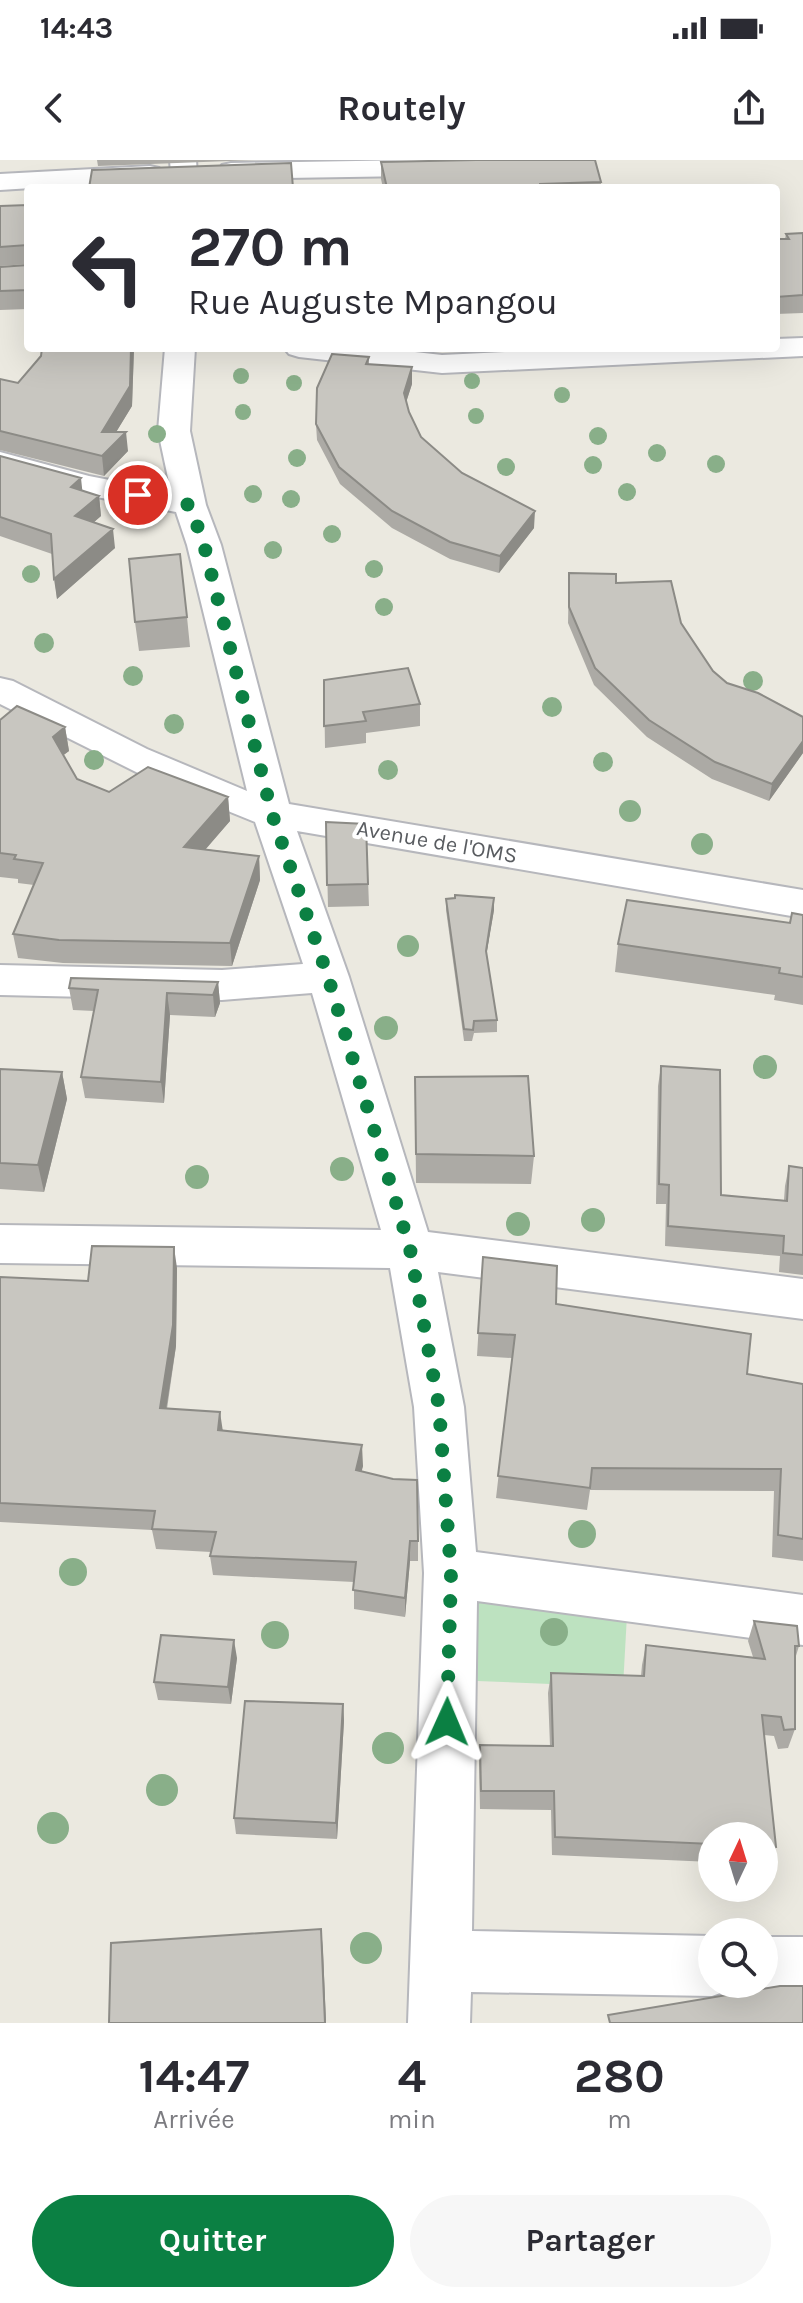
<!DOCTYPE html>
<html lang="fr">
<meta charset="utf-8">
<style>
:root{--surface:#fff;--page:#f7f7f7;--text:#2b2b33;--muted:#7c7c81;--accent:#0b8043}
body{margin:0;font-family:Karla,sans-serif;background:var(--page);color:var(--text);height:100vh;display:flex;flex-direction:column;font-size:30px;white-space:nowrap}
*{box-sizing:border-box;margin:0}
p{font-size:26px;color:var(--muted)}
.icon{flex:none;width:44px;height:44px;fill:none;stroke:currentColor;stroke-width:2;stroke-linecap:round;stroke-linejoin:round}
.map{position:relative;height:1863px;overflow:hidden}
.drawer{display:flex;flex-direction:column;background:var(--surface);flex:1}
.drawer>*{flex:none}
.hud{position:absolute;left:24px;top:24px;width:756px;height:168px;border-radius:8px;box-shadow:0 8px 32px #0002;background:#fff;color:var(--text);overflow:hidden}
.needle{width:52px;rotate:4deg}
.fabs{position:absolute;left:698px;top:1662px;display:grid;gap:16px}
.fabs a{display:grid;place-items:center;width:80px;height:80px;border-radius:50%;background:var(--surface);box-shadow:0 8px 32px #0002;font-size:40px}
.pin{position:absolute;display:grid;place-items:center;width:68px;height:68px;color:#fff;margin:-34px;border:4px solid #fff;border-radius:50%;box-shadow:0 2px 8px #0007}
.me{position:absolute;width:88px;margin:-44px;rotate:1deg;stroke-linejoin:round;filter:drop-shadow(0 0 6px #0008)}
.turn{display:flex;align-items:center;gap:28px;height:168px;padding:0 32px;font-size:36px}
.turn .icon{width:104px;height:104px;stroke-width:2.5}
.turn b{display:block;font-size:56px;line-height:68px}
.eta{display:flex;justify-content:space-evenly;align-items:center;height:136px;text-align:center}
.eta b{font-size:48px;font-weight:700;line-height:56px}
.cta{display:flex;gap:16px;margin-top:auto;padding:16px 32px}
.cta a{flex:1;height:92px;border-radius:48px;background:var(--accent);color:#fff;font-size:32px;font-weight:700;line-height:92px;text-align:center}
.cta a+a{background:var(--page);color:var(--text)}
.status{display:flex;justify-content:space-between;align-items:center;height:56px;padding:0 40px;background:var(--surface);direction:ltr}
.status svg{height:22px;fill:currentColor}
header{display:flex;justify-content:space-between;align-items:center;height:104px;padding:0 32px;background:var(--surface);font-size:36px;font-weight:700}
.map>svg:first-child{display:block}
.green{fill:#bde2c0}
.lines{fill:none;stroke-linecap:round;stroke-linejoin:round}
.minor-casing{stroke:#b6b7bc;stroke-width:4}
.minor{fill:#fff;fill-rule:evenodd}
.tree{fill:#89af89}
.wall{fill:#acaaa5}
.shaded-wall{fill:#8c8b86}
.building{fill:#c8c6c0;stroke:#8c8b86;stroke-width:2}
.route{stroke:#0b8043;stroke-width:14;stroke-dasharray:0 25.2}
.labels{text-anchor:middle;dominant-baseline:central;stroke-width:8;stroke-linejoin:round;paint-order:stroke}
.street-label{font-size:22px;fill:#595c60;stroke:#fff}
</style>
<div class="status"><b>14:43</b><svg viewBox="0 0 49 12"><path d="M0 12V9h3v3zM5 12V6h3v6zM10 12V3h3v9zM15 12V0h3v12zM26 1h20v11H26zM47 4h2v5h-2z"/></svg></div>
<header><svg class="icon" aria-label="back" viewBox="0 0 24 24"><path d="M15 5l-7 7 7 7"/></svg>Routely<svg class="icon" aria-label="share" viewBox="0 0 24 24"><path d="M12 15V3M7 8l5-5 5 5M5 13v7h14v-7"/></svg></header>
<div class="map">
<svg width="803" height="1863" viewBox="0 0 803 1863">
<rect width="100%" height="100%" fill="#ebe9e0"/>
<path class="green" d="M474,1441l153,14 -4,72 -146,-6z"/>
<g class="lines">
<defs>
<path id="minor" d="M170,0h26l2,28h-26z
M415,0h138l-4,6 -9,2 -128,8 -181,3 -9,-2 -4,-6 4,-6 9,-2z
M150,6l9,2 4,6 -4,6 -159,10v-16z
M803,178v18l-361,17 -143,-16 -10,-3 -5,-6h95l63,7 150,-7h184v-9z
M165,188h30l-5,83 16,74 15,40 68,259 514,86v28l-506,-87 52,146 79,255 375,47v40l-365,-47 26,135 12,145 327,43v50l-326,-44 -5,330 240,5v48h23l-1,4 -22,8 -241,-4 -1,31h-62l16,-450 -10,-166 -24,-139 -390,-5v-38l381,5 -69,-237 -90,7 -222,-5v-30l222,5 81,-6 -48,-142 -101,-41 -154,-77v-26l13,3 134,68 100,42 -60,-246 -11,-33 -90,-17 -86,-23v-20l89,24 82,16 -13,-61z
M764,1777h39v60h-39l-22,-8 -1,-5h23z"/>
</defs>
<use href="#minor" class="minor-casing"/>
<use href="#minor" class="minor"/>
</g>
<g class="tree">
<circle cx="241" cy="216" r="8"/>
<circle cx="472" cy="221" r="8"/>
<circle cx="294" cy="223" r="8"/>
<circle cx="562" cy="235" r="8"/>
<circle cx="243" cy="252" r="8"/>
<circle cx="476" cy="256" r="8"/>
<circle cx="157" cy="274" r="9"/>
<circle cx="598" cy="276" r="9"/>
<circle cx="657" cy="293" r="9"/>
<circle cx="297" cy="298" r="9"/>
<circle cx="716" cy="304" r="9"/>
<circle cx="593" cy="305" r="9"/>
<circle cx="506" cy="307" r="9"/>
<circle cx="627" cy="332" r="9"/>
<circle cx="253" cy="334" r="9"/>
<circle cx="291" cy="339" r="9"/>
<circle cx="332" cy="374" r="9"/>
<circle cx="273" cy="390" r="9"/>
<circle cx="374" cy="409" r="9"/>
<circle cx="31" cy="414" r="9"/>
<circle cx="384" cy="447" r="9"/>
<circle cx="44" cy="483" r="10"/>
<circle cx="133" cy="516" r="10"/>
<circle cx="753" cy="521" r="10"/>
<circle cx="552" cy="547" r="10"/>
<circle cx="174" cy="564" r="10"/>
<circle cx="94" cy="600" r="10"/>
<circle cx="603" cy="602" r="10"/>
<circle cx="388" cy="610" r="10"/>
<circle cx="630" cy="651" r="11"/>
<circle cx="702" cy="684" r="11"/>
<circle cx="408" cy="786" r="11"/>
<circle cx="386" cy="868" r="12"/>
<circle cx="765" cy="907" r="12"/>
<circle cx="342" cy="1009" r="12"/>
<circle cx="197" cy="1017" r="12"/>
<circle cx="593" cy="1060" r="12"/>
<circle cx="518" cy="1064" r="12"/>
<circle cx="582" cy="1374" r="14"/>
<circle cx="73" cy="1412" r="14"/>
<circle cx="554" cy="1472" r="14"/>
<circle cx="275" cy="1475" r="14"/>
<circle cx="388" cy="1588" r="16"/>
<circle cx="162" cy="1630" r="16"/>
<circle cx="53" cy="1668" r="16"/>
<circle cx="366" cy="1788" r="16"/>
</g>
<path class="wall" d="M97,0h160l-159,6z
M381,2l220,20v6h-218l-2,-9z
M28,45v104l-28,1v-43l27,-2v-1l-27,2v-60z
M803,73v80l-27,1v-75h9l1,-5z
M42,188h92l-2,58 -16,26 12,19 -24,25 -104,-26v-71l18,4 23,-27z
M369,197v7l43,3v17l-6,18 3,10 12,25 41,36 72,55 -35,45 -49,-14 -58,-31 -52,-44 -23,-44 -1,-16z
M0,296l82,35 17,5 2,20 -7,6 21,26 -58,51 -5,-45 -52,-18z
M569,413l47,10 65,40 32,48 14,12 76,34v36l-34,48 -57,-22 -65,-42 -53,-52 -26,-62z
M187,457l3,30 -51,4 -4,-29z
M324,520l96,24v22l-54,7v10l-41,5z
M0,560l65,7 4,24 -6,4 14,24 32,13 119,5 2,24 -25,28 54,7 1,24 -28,86 -169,-3 -45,-5 -5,-24 21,-49 -16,-2v-4l-18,-2z
M326,662l40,2 3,82 -41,1z
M446,739l48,11 -8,45 11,65v12l-23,1 -2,8h-8l-18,-131z
M803,755v90l-29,-5 1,-5 -160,-23 3,-28 172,-21z
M218,822l2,21 -5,14 -45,-2 -6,88 -79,-5 -4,-21 13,-66 -21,-1 -4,-22z
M661,906l60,129 63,5 1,-14 4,-20 14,2v107l-24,-3 1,-16 -115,-10 1,-42h-10l2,-118z
M0,909l62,3 5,27 -23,93 -44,-3z
M415,917l119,79 -3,28 -115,-1z
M483,1097l73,47 191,70 56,10v177l-31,-4 2,-66 -184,-1 -3,20 -91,-12 16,-140 -35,-2z
M177,1108l-1,78 -9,63 56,21 140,36 -2,5 57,70v20h-8l-5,56 -51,-8v-27l-141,-7 -3,-19 1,-4 -55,-3 -4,-19 -152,-8v-245l88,4z
M754,1461l45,25 -4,13v70l-7,19 -10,1 -4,-13 -10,-1 12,112 -7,17h-5v-28h-52v26l-160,-7 -1,-45 -71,-1 -1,-45 1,-19 70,1 -2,-53 3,-20 90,3 1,-11 4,-20 107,12 -5,-16z
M237,1498l-6,46 -73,-4 -4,-18z
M343,1544l1,17 -7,118 -101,-5 -2,-16z"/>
<path class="shaded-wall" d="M131,188h3l-2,58 -28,46 -2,-20z
M412,207v17l-8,25v-16z
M126,272l2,19 -24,25 -2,-20z
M81,318l2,19 -12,-10z
M99,336l2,20 -23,20 -3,-20z
M535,351l-1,17 -35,45 1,-17z
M113,369l2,19 -58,51 -3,-20z
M65,567l4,24 -12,9 -4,-23z
M803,581v12l-34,48 3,-17z
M228,637l2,24 -43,50 -3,-24z
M259,696l1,24 -28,86 -2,-23z
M494,738v12l-9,53 1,-12z
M218,822l2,21 -5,14 -2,-22z
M167,833l3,22 -6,88 -3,-21z
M62,912l5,27 -23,93 -6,-27z
M174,1087l3,21 -1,78 -13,83 -3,-21z
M220,1252l3,20 -5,-2z
M362,1285l1,21 -6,24 -1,-20z
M410,1381v20l-5,56v-19z
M234,1480l3,18 -6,46 -3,-17z
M343,1544l1,17 -7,118 -1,-16z
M321,1769l2,21 3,73h-1z"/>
<path class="building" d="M476,0h119l6,22 -61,2v4h-153l-6,-26z
M291,3l2,25h-204l3,-18z
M28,45v85l-28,1v-24l27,-2v-20l-27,2v-41z
M803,73v62l-27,2v-58h13l-3,-5z
M42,188h89l-1,38 -28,46h24l-24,24 -102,-25v-52l18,4 23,-27z
M332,194l37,3 -3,7 46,3 -8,26 5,19 12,25 41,36 73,38 -35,45 -50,-14 -58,-31 -53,-44 -23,-43 1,-36z
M0,296l81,22 -10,9 28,9 -24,20 38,13 -59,50 -3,-45 -51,-17z
M180,394l7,63 -52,5 -6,-63z
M569,413l47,1v9l55,-2 10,42 32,48 14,12 31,10 45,24v24l-31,43 -57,-22 -66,-42 -54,-52 -26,-61z
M408,508l12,36 -57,8 3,9 -42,5v-46z
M17,546l48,21 -12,10 24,42 32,13 39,-25 80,30 -44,50 75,9 -29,87 -171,-3 -46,-6 30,-71 -29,-4 2,-4 -16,-2v-133z
M326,662l40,2 2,60 -41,1z
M455,735l39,3 -8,53 11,69 -23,1 -1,9 -9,-1 -18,-130 9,-1z
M627,740l163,23 2,-10 11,2v62l-24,-4 1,-5 -162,-24z
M71,818l147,4 -5,13 -46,-2 -6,89 -80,-5 17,-87 -29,-2z
M661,906l59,4 1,125 66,6 2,-35 14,2v87l-20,-2 1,-17 -116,-10 1,-41 -10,-1z
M0,909l62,3 -24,93 -38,-2z
M528,916l6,80 -118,-2 -1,-77z
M92,1086l82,1 -1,78 -13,83 60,4 -2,18 144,15 -6,25 37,9 24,1 1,61h-8l-5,57 -52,-8 3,-28 -146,-6 6,-24 -64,-3 3,-18 -155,-8v-226l88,4z
M483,1097l74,9 -1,38 195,30 -4,40 56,10v155l-25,-4 3,-66 -189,-1 -2,20 -92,-12 17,-141 -37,-2z
M754,1461l43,5 2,20h-4v83l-11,1 -3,-13 -19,-2 14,132 -12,-1v-10h-52v8l-157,-7 -1,-46h-73l-1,-46 73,1 -2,-73 93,3 2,-31 119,14z
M161,1475l73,5 -6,47 -74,-5z
M245,1541l98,3 -7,119 -102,-5z
M321,1769l4,94h-216l2,-80z
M780,1826h23v37h-193l-2,-8z"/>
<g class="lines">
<path class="route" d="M138,335l52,10 14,40 68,269 56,163 82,272 29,158 12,166 -4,149"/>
</g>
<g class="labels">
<g class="street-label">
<text transform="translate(437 682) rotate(10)">Avenue de l'OMS</text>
</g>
</g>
</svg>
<div class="fabs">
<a><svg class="needle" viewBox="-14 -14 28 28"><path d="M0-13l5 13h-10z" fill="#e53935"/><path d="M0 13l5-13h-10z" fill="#7c7c81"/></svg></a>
<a><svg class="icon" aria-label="search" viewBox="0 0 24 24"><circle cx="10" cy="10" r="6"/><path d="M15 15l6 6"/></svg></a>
</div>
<div class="pin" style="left:138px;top:335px;background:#d93025"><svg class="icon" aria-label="arrive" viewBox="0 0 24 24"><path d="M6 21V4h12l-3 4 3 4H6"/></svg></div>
<svg class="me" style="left:447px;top:1562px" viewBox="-20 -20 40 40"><path d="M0-17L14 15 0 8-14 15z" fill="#0b8043" stroke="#fff" stroke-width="4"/></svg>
<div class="hud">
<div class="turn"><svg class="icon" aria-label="left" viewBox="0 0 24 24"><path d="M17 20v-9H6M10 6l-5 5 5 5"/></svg><div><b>270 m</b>Rue Auguste Mpangou</div></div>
</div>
</div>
<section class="drawer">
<div class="eta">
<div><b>14:47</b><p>Arrivée</p></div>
<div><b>4</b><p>min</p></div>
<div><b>280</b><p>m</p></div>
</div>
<div class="cta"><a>Quitter</a><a>Partager</a></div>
</section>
